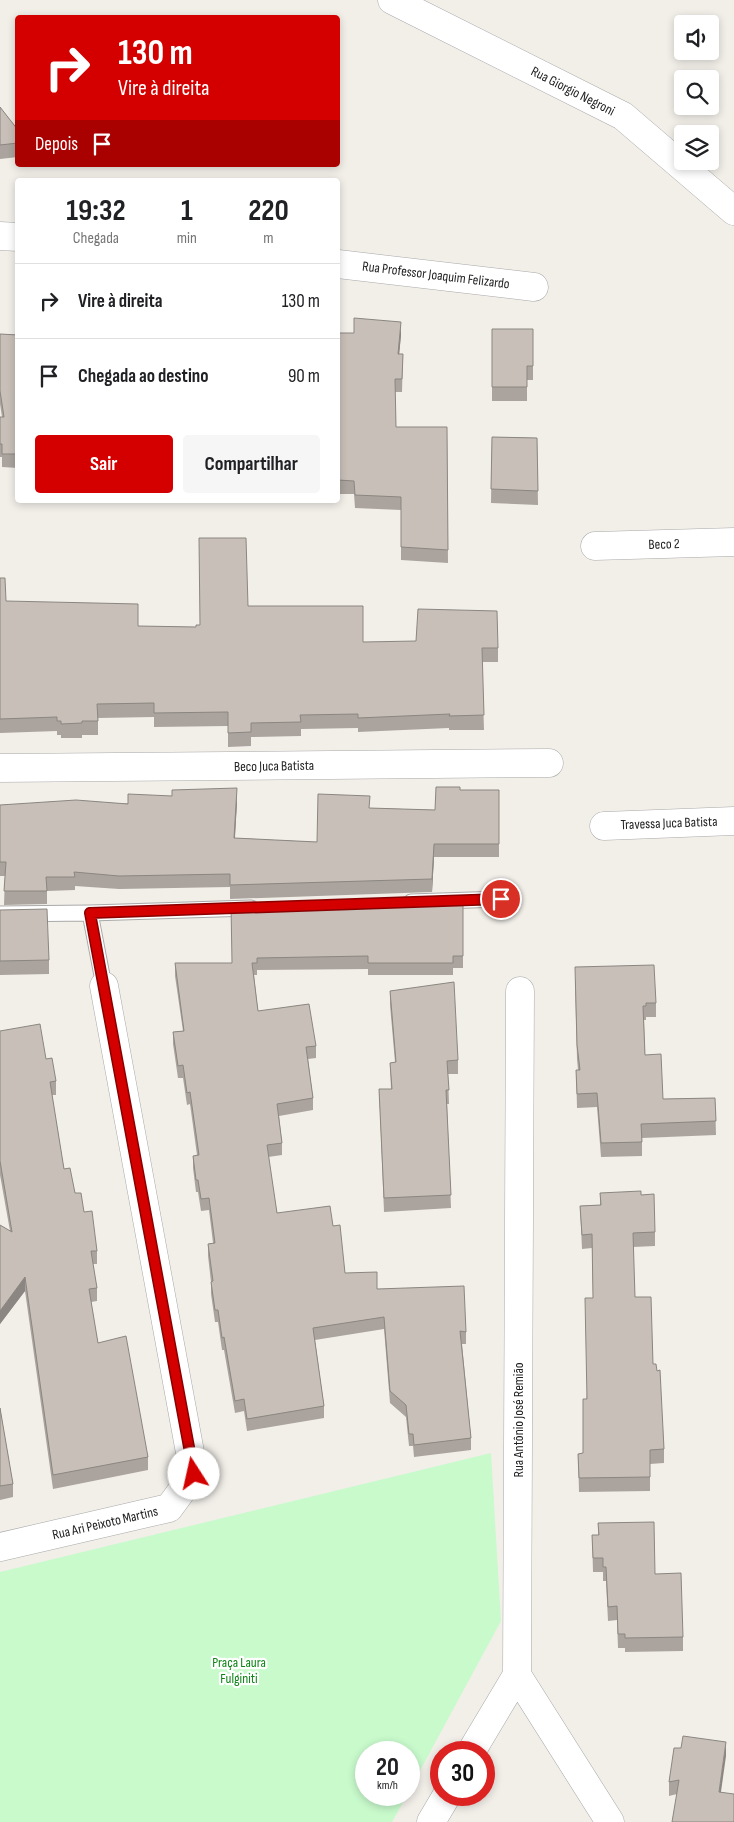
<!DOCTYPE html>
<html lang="pt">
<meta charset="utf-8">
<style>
:root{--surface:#fff;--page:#f6f6f6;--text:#202124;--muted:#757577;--line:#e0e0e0;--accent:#d40000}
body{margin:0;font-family:"Sofia Sans Condensed",sans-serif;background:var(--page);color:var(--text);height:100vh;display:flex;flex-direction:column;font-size:19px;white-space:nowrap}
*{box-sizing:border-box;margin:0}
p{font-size:16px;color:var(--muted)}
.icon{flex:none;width:28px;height:28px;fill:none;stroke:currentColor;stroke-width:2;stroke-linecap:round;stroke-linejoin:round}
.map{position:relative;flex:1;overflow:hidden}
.panel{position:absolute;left:15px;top:178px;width:325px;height:325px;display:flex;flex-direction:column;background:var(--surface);border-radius:5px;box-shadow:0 2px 8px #0003}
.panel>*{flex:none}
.banner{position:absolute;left:15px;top:15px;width:325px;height:152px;border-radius:5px;box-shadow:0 2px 8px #0003;background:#d40000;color:#fff;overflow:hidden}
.controls{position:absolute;left:674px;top:15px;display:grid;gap:10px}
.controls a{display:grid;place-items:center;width:45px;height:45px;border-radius:5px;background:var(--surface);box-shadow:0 2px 8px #0003;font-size:25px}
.speed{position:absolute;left:355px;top:1741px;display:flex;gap:10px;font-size:25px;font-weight:700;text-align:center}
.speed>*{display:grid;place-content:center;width:65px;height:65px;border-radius:50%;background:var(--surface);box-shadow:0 2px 8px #0003;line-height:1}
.speed small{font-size:12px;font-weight:400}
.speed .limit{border:8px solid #d22;background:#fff;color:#111}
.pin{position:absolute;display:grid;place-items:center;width:42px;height:42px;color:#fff;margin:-21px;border:2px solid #fff;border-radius:50%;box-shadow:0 1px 5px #0007}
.me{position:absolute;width:55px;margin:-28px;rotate:350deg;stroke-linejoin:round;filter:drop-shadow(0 0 4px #0008)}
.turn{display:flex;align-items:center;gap:18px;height:105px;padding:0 20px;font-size:22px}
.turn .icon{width:65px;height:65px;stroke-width:2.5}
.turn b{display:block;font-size:35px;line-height:42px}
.then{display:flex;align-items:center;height:48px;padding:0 20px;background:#0003;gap:10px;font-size:19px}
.eta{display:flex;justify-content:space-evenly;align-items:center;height:85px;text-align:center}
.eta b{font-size:30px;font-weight:700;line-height:35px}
.button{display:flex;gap:10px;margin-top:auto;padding:10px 20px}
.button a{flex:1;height:58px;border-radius:5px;background:var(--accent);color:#fff;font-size:20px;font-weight:700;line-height:58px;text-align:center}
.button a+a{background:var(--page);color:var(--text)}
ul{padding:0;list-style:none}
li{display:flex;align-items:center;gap:15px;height:75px;padding:0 20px;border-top:1px solid var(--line)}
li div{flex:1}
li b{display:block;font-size:19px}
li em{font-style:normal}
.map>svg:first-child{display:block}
.park{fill:#c8facc}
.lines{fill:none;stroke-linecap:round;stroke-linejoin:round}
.service-casing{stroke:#a9a9a9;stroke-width:17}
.minor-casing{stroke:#a9a9a9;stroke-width:29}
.tertiary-casing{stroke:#a9a9a9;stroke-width:29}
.service{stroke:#fff;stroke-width:15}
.minor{stroke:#fff;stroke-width:28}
.tertiary{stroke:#fff;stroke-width:28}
.wall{fill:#aba49e}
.shaded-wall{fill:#8b8681}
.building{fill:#c7bfb8;stroke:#8b8681}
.route-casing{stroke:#8a0000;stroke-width:12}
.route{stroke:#d40000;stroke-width:9}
.labels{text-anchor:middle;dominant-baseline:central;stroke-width:4.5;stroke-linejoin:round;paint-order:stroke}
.street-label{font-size:14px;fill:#222;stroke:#fff}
.park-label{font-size:14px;fill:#0c8416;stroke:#fff}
</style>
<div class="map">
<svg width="734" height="1822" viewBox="0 0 734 1822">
<rect width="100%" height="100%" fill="#f2efe9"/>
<path class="park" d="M491,1453l10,168 -92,170v-39h-43v43h41l-15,27h-392v-250z"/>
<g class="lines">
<defs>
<path id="service" d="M411,902l90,-3
M90,913l14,73
M0,914l90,-1 161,-5"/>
<path id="minor" d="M0,236l18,1
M338,264l196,23
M595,546l139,-4
M0,768l549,-5
M604,826l130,-5
M520,991l-3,684 93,147
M0,1547l169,-39 25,-34 -90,-488
M471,1752l46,-77
M431,1822l16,-27"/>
<path id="tertiary" d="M392,0l231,116 111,95"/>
</defs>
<use href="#service" class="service-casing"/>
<use href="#minor" class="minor-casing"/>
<use href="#tertiary" class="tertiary-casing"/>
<use href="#service" class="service"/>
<use href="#minor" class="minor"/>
<use href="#tertiary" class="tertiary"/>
</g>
<path class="wall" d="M0,107l18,23v27l-18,2z
M492,329h41v51h-6v21h-35z
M338,333l63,2 -2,19h4l-1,38h-7l1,35h51l1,136 -47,-3v-50l-46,-2 -1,-14h-16z
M0,334l18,1v133l-16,-1v-10h-2v-40h2l-2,-13z
M492,437l45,1 1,67 -47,-2z
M253,500h24v2h-24z
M0,578l6,23 132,25 58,1 52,-21 115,36 135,6v14h-16l2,68h-35v-2l-91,4v-4l-57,1v7l-50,1v9l-23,1v-21l-74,1v-10l-56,1v17h-16v3h-21v-3h-4v-4l-57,2z
M460,790h39v67h-65l-2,35 -202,7v-12l-111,2 -44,-3v4l-28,1v13l-43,1 1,-29h-5v-71l237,-3 -2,36 82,4 53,-34 65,2z
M463,903v65h-10v7h-85v-6l-111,1v5h-3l4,36 58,35v12l-8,1 5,39v12l-34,6 3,27v12l-14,2 9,56 56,13 12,47 121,59v12h-4l9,94v12l-57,7 -1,-11h-4l-3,-29 -16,-14 -6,-74 -69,11 9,66v12l-77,13 -3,-20 -9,2 -11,-63h-2l-4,-28h-3l-4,-28v-12l-3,-26v-12l5,-1 -4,-33 -8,1 -3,-19h-2l-3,-24v-12l4,-1 -7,-51 -3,1 -4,-27h-5l-5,-34v-12l10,-1 -8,-55v-13h56l200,-59z
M0,910l49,50v14l-49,1z
M575,981l81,22v14h-10v3h-2l1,35 18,44 52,-1 1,37 -74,3v18l-41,1 -4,-50 -20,1 -1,-38h2l-1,-11z
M390,991l68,69v14h-10l1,30h-2l4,104 -67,4 -5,-123h12l-1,-26 5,-1 -5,-57z
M0,1031l46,28 10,22v14h-4l12,74 11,24 9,19 13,39v13h-4l4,24v13l-6,1 7,41 50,114v13l-95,19 -28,-198 -25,33v-99l10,6 -10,-56z
M600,1193l41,2 14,37v14l-22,1 2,50 18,67 11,85v14l-14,1v27l-71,1 -1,-38 5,-1 10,-155 -1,-50 -10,1 -2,-43 20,-1z
M0,1408l13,76v13l-13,3z
M598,1523l57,51 28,63v14l-58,1v-4h-7l-1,-28 -9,1 -2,-40h-3v-9h-10l-1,-37h6z
M726,1756l-49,38 -8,2v-14z"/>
<path class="shaded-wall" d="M401,322v13l-3,32v-13z
M237,788v14l-3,49v-13z
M434,844v13l-2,35v-13z
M25,1277v14l-25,33v-13z
M726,1742v14l-7,50v-14z"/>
<path class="building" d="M0,107l18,23v13l-18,2z
M354,318l47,4 -3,32h5l-1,25h-7l1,48h51l1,123 -47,-3v-50l-46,-2 -1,-14 -16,-1v-147h16z
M492,329h41v37h-6v21h-35z
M0,334l18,1v119h-16v-10h-2v-27h4l-4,-26z
M492,437l45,1 1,53 -47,-2z
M199,538h47l2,68h115v36l53,-1 2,-32 79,2 1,37h-16l2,67 -35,1 1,-2 -92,4v-4l-58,1 1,7 -50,1v9l-23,1v-21l-74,1v-10l-57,1 1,17h-16v2l-21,1v-3h-4v-4l-57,2v-141h5l1,23 132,3v22l58,1v-2h4z
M436,787h24v3h39v54h-65l-2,35 -202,6v-11l-111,2 -45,-4 1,5h-29l1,14h-43l2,-29h-6v-57l76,-5 52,4v-10l44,2v-6l65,-2 -3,50 83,4 1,-48 52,2 -1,12 66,2z
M431,899v5l32,-1v53h-10v7h-85v-7l-111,2v5h-5l6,48 51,-7 7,42 -10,1 7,51 -36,6 5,39 -15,2 10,68 53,-7 3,20 7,-1 5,48 32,-1v17l87,-3 2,46 -6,-1 11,107 -57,7 -1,-11h-4l-3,-29 -16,-14 -6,-74 -71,11 11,78 -77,13 -3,-20 -9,2 -11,-64 -2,1 -4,-28h-3l-4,-28 2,-1 -5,-37 7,-1 -6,-45 -8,1 -3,-19h-2l-3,-24 6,-1 -9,-63 -3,1 -4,-28 -5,1 -5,-34 11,-1 -9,-68h57l-1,-58z
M47,909l2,51 -49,1v-51z
M654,965l2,38h-10v3h-3l2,49 16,-1 2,45 52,-1 1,23 -75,3 1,18 -41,1 -4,-50 -20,1 -1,-24h4l-3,-25 -2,-78z
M454,982l4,78 -11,1 2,29h-3l5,105 -67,3 -5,-109h13l-2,-26 6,-1 -6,-71z
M40,1024l6,35 6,-1 4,23 -6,1 14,87 6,-1 5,25h6l3,19 8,-1 5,40h-6l6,37 -8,1 9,54 28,-7 22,121 -95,18 -28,-198 -25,34v-86l12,7 -12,-71v-130z
M641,1191v4l13,-1 1,38 -22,1 2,64h16l2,67h3l1,7 3,-1 4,79 -14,1v27l-71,1 -1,-24 5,-1v-54h4l-2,-101h8l-1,-64 -10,1 -2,-29 21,-1 -1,-12z
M0,1408l13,76 -13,2z
M654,1522l1,52 26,-1 2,64 -58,1v-4h-7l-1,-28 -9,1 -2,-40h-3v-9h-10l-1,-23h7l-1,-12z
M683,1736l43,6 -7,50 15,2v28h-62l7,-42 -10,2 5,-34h7z"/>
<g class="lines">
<defs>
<path id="route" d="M194,1474l-104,-561 411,-14"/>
</defs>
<use href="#route" class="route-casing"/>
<use href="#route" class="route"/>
</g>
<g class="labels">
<g class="street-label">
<text transform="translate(573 91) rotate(27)">Rua Giorgio Negroni</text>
<text transform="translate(436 275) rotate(7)">Rua Professor Joaquim Felizardo</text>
<text transform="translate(664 544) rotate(-2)">Beco 2</text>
<text transform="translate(274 766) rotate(-1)">Beco Juca Batista</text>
<text transform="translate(669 823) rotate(-2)">Travessa Juca Batista</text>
<text transform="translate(518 1420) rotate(-90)">Rua Antônio José Remião</text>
<text transform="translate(105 1523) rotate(-13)">Rua Ari Peixoto Martins</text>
</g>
<g class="park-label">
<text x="239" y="1662">Praça Laura<tspan x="239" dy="16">Fulginiti</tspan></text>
</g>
</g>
</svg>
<div class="controls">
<a><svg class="icon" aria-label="sound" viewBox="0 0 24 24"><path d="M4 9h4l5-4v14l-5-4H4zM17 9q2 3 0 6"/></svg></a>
<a><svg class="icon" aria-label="search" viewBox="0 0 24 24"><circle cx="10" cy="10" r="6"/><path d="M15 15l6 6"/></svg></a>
<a><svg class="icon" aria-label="layers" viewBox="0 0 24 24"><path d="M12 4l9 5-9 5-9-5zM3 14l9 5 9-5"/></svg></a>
</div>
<div class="speed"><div>20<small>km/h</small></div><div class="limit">30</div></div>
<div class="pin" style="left:501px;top:899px;background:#d93025"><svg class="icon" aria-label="arrive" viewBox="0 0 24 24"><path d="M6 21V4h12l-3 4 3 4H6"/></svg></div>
<svg class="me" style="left:194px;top:1474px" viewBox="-20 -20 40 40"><circle r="19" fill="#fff"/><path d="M0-13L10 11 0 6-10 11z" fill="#d40000"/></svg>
<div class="banner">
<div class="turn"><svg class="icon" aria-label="right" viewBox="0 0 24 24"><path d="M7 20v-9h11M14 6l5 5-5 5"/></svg><div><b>130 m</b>Vire à direita</div></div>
<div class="then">Depois<svg class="icon" aria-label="arrive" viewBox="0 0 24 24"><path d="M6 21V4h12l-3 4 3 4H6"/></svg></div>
</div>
<section class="panel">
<div class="eta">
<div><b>19:32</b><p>Chegada</p></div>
<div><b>1</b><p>min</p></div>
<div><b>220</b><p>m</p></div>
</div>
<ul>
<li><svg class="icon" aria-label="right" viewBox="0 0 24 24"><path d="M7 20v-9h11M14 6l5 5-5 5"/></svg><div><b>Vire à direita</b></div><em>130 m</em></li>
<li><svg class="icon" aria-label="arrive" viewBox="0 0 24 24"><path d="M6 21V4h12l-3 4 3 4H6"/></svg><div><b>Chegada ao destino</b></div><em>90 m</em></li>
</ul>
<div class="button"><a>Sair</a><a>Compartilhar</a></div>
</section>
</div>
